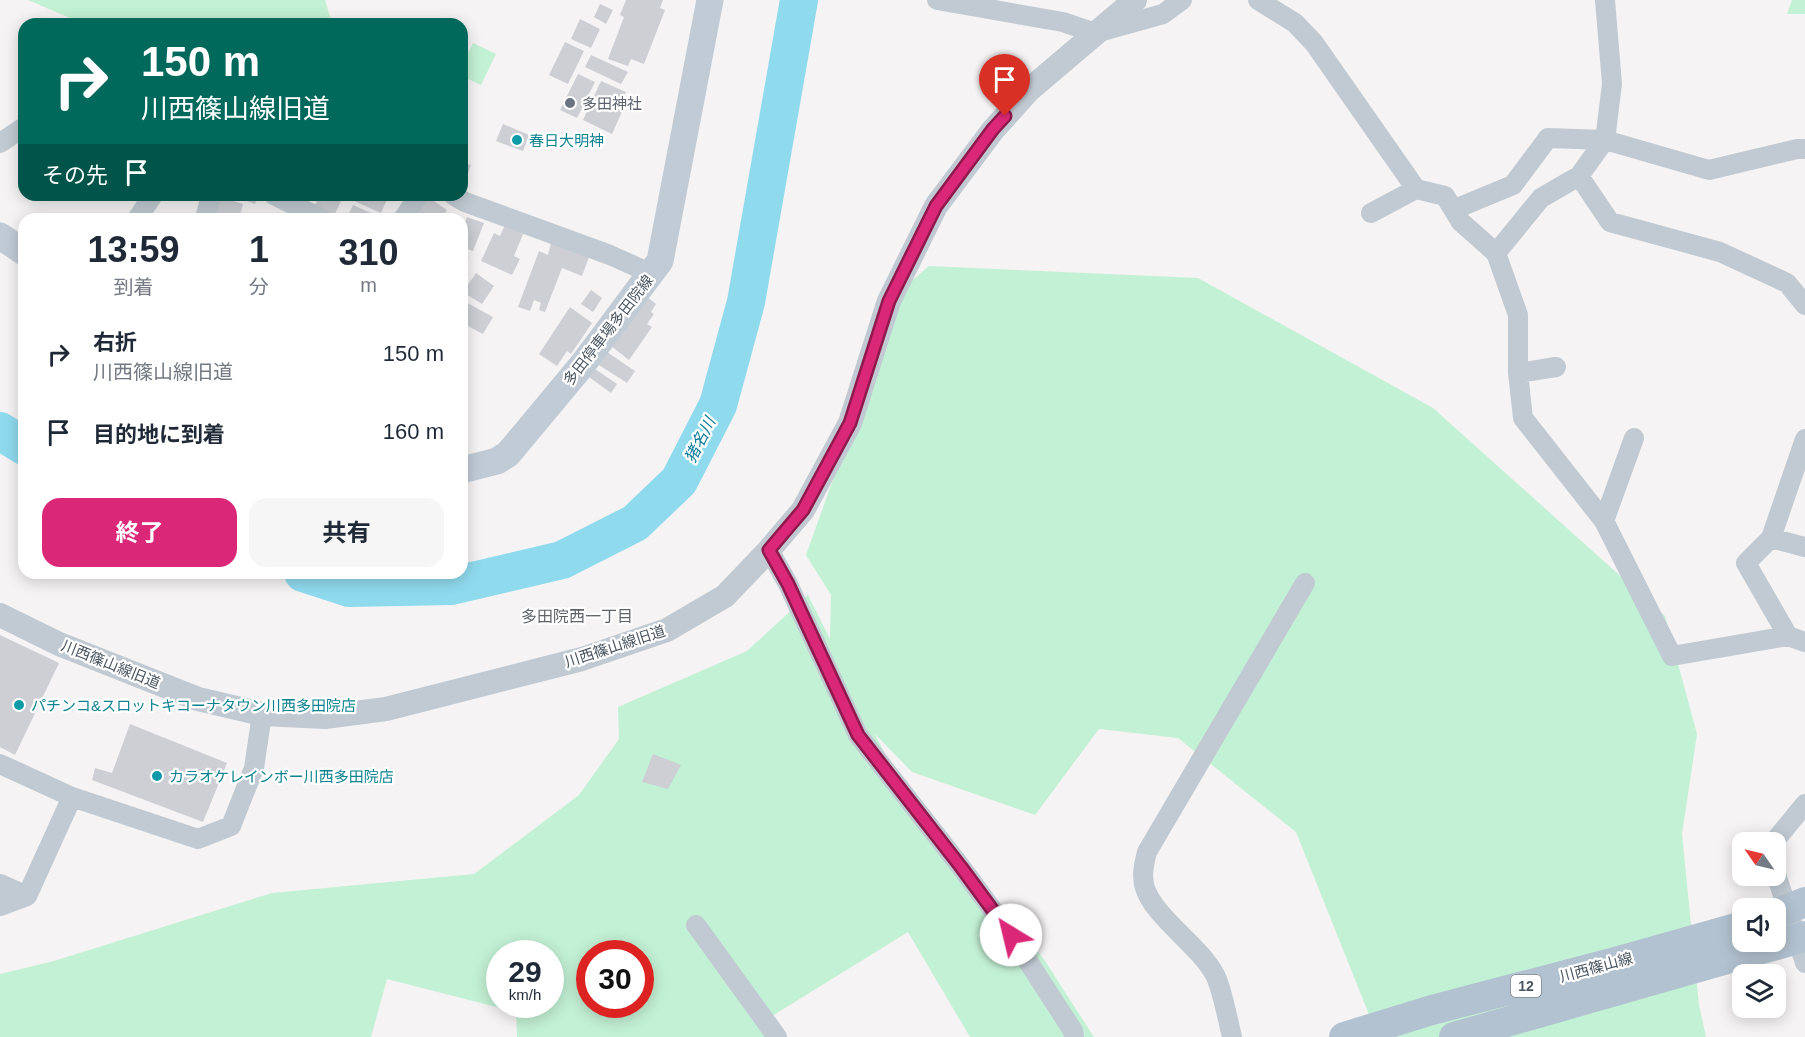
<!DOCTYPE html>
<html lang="ja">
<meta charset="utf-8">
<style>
:root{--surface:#fff;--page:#f6f6f7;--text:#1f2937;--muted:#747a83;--accent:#db2777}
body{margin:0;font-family:Helvetica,"Noto Sans JP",sans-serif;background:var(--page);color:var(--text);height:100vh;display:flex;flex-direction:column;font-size:22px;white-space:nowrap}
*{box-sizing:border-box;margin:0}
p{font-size:20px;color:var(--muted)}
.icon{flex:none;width:33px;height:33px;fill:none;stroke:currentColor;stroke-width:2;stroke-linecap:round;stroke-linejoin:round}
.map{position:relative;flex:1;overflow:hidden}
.side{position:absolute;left:18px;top:213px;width:450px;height:366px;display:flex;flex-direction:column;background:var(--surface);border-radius:18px;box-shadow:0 3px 15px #0003}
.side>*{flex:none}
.hud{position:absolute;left:18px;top:18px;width:450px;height:183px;border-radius:18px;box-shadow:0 3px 15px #0003;background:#00695c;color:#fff;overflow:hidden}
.needle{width:39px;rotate:304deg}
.tools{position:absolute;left:1732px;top:832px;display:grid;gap:12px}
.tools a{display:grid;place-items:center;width:54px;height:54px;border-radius:12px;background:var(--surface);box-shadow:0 3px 15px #0003;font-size:30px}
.speed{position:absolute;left:486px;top:940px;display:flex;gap:12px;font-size:30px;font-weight:700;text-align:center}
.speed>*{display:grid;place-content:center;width:78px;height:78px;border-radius:50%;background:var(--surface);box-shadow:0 3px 15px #0003;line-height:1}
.speed small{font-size:15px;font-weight:400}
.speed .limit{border:9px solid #d22;background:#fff;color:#111}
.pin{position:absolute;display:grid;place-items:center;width:51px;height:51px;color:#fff;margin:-62px -26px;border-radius:50% 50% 50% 0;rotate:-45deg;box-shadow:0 0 6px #0007}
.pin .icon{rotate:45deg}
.me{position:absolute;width:66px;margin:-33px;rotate:324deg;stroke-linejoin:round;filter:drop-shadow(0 0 4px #0008)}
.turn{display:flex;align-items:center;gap:21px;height:126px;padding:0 24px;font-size:27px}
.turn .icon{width:78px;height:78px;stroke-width:2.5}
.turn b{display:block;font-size:42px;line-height:51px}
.then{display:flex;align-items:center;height:57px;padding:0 24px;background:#0003;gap:12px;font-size:22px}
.eta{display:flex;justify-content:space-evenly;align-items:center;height:102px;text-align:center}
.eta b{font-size:36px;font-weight:700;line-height:42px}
.cta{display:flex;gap:12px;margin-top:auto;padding:12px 24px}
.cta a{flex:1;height:69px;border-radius:18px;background:var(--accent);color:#fff;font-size:24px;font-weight:700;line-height:69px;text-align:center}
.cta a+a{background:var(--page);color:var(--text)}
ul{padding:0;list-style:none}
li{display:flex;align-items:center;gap:18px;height:78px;padding:0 24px}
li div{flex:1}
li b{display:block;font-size:22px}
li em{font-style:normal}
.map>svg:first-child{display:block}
.green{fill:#c3f1d5;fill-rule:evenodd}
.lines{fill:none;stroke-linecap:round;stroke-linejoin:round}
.river{stroke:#90daee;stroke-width:38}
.building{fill:#cdcfd5}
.minor{stroke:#c1cad2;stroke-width:20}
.tertiary{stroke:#c1cad2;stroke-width:24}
.secondary{stroke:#c1cbd6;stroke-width:27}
.primary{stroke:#b3c2d1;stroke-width:30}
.route-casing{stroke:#8e194d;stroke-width:15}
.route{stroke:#db2777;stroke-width:10}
.worship-dot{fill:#6b7280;stroke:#fff;stroke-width:2}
.culture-dot{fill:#0f9aa8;stroke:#fff;stroke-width:2}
.labels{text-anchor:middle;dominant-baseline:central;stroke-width:4.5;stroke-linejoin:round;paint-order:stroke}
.shield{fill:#fff;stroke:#808990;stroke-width:1.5}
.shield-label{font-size:14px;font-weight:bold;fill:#4a5661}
.worship-label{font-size:15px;fill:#5b616d;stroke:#fff;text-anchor:start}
.culture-label{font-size:15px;fill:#0d838f;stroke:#fff;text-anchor:start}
.street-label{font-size:15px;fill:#4a5661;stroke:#fff}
.water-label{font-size:16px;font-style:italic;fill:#0c7c9b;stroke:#fff}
.neighbourhood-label{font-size:16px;fill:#5f6368;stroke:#fff}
</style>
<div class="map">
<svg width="1805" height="1037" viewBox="0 0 1805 1037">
<rect width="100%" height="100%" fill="#f5f3f3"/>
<path class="green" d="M28,0h297l7,24h-248z
M1792,0h13v14h-18z
M473,43l23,11 -15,31 -19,-9v-10z
M929,266l269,12 235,130 232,208 32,118 -15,100 17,171 7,32h-328l-82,-205 -118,-94 -79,-9 -64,86 -123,-43 -37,-38 12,24 158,203 49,76h-124l-62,-105 -144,89 11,16h-258l-1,-25 -129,-33 -16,58h-371v-63l54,-13 218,-68 202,-19 105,-79 40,-56 -1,-32 129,-56 61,-56 22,44 1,-44 -25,-40 95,-265zM500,954h50v51h-50zM590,954h50v51h-50z"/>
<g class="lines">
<path class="river" d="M0,431l24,15
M303,573l46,15 102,-2 111,-26 73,-37 44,-42 39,-76 28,-103 53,-302"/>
</g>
<path class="building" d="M626,0h37l-3,8 5,2 -21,54 -13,-5 -3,7 -20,-7 16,-42 -4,-2z
M600,4l13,6 -7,14 -12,-7z
M580,19l20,10 -9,19 -20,-9z
M565,42l19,9 -16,33 -19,-9z
M591,55l37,17 -7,12 -36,-17z
M578,74l17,8 -18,36 -17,-8z
M601,81l25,11 -6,11 5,2 -13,29 -29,-14z
M503,124l26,11 -6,16 -27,-10z
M462,162l9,3 -5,14 -4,-1z
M230,195h28l-3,9z
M320,195h8l13,6 -7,15 -20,-9z
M341,195h48l-8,18z
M216,196l27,8 -4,15h-29z
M428,197l19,13 -6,9h-27z
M353,205l31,14h-38z
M467,217l17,6 -11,28 -11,-4v-23l2,1z
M505,225l18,9 -9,22 6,3 -8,16 -31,-14 13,-28 6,3z
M551,243l38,14 -7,19 -20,-8 -17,44 -6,-2 2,-7 -7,-3 -4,11 -12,-4 21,-56 9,4z
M462,253l7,5 -7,10z
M476,273l18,13 -12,18 -19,-12z
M591,290l11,8 -9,14 -12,-8z
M646,296l10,8 -5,8 3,2 -7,10 5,3 -23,33 -18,-14z
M462,300l31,17 -10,17 -21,-11z
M570,307l22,16 -21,31 -4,-3 -10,15 -18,-12z
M607,352l28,19 -8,12 -28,-18z
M595,369l22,15 -6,9 -22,-16z
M0,635l59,28 -44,92 -15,-8z
M130,724l97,39 -24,59 -111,-42 3,-12 17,5z
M653,754l28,11 -13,24 -26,-7z"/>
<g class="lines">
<path class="minor" d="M937,0l126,22 32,11 68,-19 19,-14
M1258,0l37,23 19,20 102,146 29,7 16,26 35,31 22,62v58l5,45 81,103 68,135 116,-20
M1605,0l7,84 -7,56 -26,36 31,46 110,30 67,31 18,22
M0,143l24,-16
M274,195l48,24
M453,195l12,7 145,53 42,19
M1455,209l58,-24 35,-47 57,2 104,30 88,-21h8
M1371,213l45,-24
M137,219l16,-24
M205,219l6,-24
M403,219l16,-24
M1496,253l45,-55 38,-22
M1518,373l38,-6
M1805,439l-34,99 -25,25 42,73 17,6
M1604,521l30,-83
M1771,538l34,9
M769,550l19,34 70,151 103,132 50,68 62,96 1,6
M0,764l72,33 126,42 33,-13 23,-58 8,-54
M1773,843l32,-39
M1776,874l29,89
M0,884l27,12
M0,906l27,-10 45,-99
M696,925l81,112
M1232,1037c-4,-16 -10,-49 -17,-62 -15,-29 -61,-58 -70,-87 -4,-12 -1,-24 2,-36l158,-269"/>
<path class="tertiary" d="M0,615l59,29 139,55 64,15 63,3 61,-8 196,-50 85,-29 58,-34 44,-46 34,-40 47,-87 39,-122 47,-95 57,-76 36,-40 106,-90"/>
<path class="secondary" d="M0,236l24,16
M462,470l35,-9 11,-7 75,-90 77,-103 50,-261"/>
<path class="primary" d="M1776,914l29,-12
M1344,1037l88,-27 187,-49 124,-35
M1454,1037l340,-97 11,-4"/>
</g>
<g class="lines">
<defs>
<path id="route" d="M1005,116l-12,13 -57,77 -47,95 -39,122 -47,87 -34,40 19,34 70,151 103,132 50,68"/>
</defs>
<use href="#route" class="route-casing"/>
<use href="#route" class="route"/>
</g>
<circle class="worship-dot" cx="570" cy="103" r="6"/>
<g class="culture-dot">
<circle cx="517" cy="140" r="6"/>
<circle cx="19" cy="705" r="6"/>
<circle cx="157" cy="776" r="6"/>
</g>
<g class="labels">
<rect class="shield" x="1511" y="975" width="30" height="22" rx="4.5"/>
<g class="shield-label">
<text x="1526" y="986">12</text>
</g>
<g class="worship-label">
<text x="582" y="103">多田神社</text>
</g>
<g class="culture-label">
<text x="529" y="140">春日大明神</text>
<text x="31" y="705">パチンコ&amp;スロットキコーナタウン川西多田院店</text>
<text x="169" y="776">カラオケレインボー川西多田院店</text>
</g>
<g class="street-label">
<text transform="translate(608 330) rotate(-52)">多田停車場多田院線</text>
<text transform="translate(615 646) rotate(-18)">川西篠山線旧道</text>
<text transform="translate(111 664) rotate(22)">川西篠山線旧道</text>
<text transform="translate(1596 967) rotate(-15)">川西篠山線</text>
</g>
<g class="water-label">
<text transform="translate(700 440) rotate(-63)">猪名川</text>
</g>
<g class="neighbourhood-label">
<text x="577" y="616">多田院西一丁目</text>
</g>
</g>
</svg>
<div class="tools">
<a><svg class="needle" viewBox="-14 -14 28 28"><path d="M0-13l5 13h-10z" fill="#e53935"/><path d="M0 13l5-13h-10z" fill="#747a83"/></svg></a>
<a><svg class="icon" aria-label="sound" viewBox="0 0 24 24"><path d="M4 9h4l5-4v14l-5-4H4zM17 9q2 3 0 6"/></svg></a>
<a><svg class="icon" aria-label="layers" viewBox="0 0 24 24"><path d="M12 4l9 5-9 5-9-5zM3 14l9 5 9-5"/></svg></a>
</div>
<div class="speed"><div>29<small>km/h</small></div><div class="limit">30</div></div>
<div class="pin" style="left:1005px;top:116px;background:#d93025"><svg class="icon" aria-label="arrive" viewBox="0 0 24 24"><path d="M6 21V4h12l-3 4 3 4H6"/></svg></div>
<svg class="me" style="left:1011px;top:935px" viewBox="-20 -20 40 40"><circle r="19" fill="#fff"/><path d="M0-13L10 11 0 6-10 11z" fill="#db2777"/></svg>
<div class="hud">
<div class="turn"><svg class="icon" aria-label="right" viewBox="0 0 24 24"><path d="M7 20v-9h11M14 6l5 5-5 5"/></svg><div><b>150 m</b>川西篠山線旧道</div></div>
<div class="then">その先<svg class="icon" aria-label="arrive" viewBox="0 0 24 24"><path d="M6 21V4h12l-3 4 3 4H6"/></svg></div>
</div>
<section class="side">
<div class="eta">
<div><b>13:59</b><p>到着</p></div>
<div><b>1</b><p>分</p></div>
<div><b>310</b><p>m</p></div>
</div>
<ul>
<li><svg class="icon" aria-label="right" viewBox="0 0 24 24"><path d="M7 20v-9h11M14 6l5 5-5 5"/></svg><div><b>右折</b><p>川西篠山線旧道</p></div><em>150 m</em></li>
<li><svg class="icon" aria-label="arrive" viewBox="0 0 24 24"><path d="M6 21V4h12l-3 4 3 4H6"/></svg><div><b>目的地に到着</b></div><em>160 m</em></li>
</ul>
<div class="cta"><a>終了</a><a>共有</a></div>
</section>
</div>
